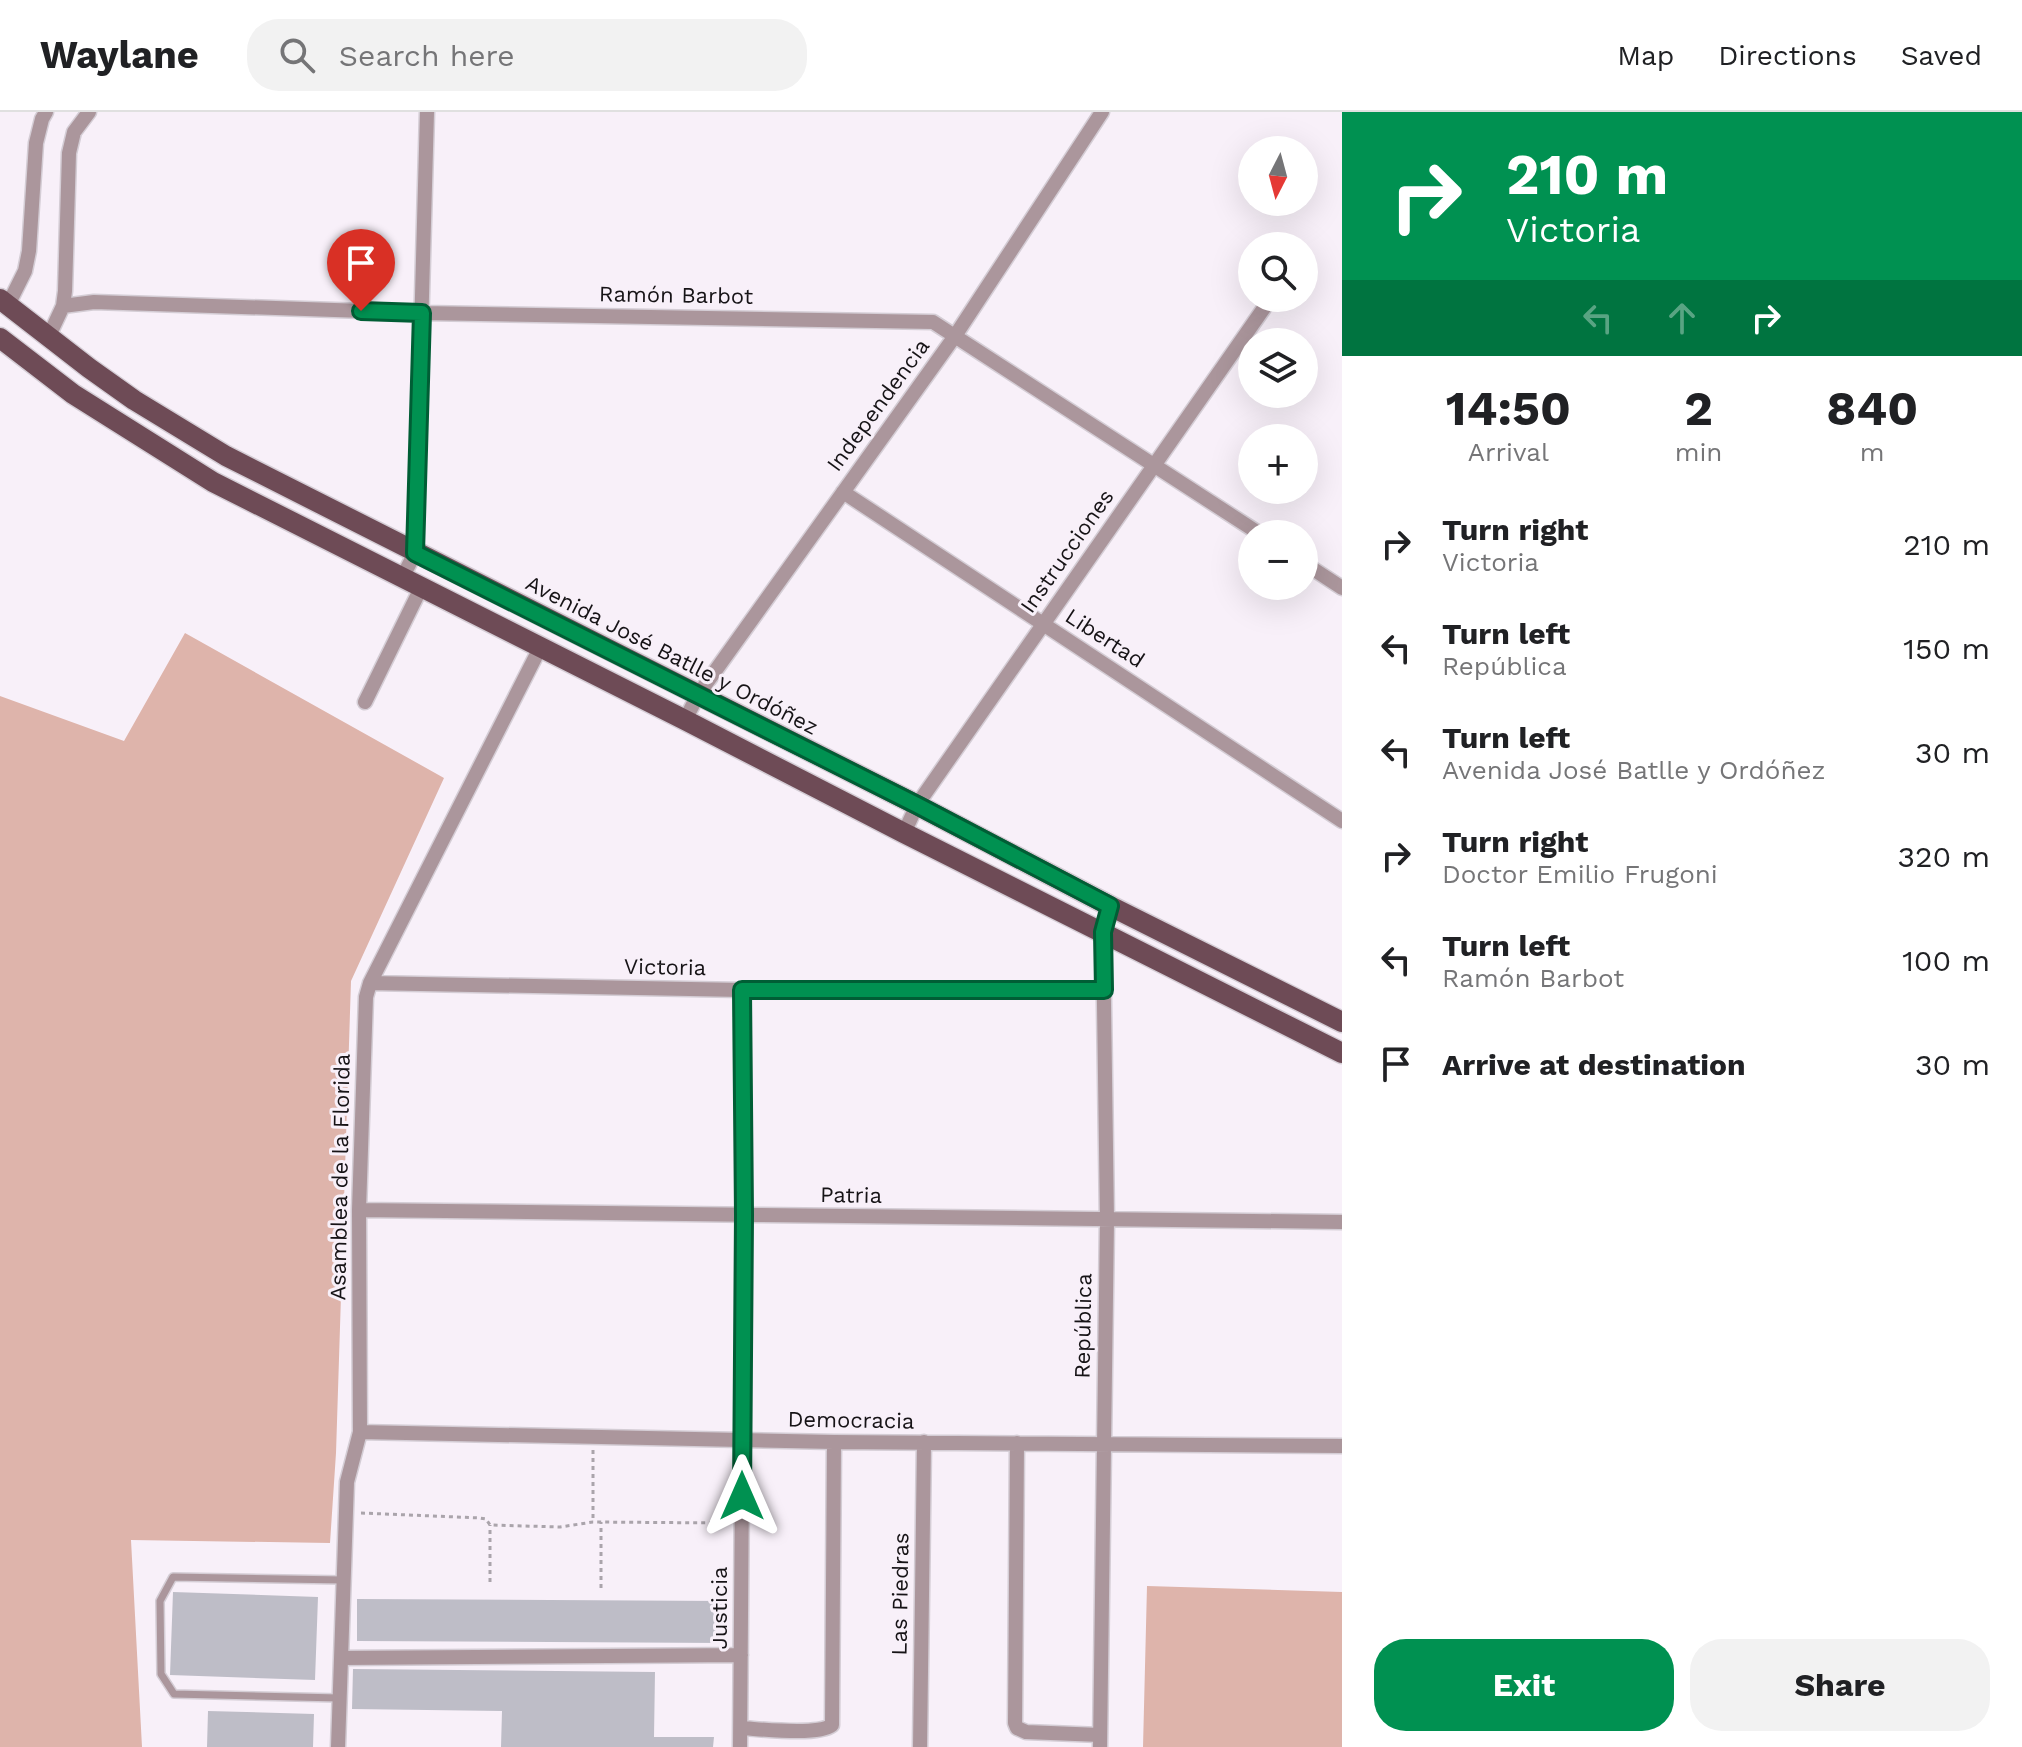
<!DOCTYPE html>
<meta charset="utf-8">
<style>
:root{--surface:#fff;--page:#f2f2f2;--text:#202124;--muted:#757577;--line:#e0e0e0;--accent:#009151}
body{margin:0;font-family:"Work Sans",sans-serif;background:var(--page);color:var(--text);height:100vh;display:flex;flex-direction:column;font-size:30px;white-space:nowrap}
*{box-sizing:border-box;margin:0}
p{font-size:26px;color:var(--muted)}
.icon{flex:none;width:44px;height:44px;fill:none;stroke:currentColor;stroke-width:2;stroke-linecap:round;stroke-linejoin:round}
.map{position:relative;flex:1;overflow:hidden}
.side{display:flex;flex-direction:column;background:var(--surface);width:680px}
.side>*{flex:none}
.hud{background:#009151;color:#fff;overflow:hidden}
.needle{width:52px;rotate:186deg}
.controls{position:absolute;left:1238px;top:24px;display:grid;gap:16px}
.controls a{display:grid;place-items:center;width:80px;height:80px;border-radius:50%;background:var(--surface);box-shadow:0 8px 32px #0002;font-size:40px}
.pin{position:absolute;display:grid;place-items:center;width:68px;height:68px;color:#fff;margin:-82px -34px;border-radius:50% 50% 50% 0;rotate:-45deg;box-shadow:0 0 8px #0007}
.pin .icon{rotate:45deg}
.me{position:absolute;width:88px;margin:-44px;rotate:0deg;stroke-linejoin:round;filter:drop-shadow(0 0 6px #0008)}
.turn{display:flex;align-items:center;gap:28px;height:168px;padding:0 32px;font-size:36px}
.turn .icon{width:104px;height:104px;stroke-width:2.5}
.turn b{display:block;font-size:56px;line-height:68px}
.lanes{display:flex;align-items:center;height:76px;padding:0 32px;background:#0003;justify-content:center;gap:40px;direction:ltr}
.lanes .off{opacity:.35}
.eta{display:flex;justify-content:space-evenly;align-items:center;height:136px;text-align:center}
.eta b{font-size:48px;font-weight:700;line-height:56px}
.action{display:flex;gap:16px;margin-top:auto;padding:16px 32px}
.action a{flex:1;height:92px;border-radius:32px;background:var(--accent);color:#fff;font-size:32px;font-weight:700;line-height:92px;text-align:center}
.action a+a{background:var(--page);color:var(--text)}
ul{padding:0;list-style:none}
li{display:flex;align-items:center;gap:24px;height:104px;padding:0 32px}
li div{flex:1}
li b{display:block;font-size:30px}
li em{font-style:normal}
header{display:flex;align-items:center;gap:48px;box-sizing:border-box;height:112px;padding:0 40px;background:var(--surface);border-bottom:2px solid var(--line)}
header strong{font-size:38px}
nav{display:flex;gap:44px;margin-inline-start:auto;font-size:28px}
.search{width:560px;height:72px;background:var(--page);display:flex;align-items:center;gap:20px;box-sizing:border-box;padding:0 28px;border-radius:32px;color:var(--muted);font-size:30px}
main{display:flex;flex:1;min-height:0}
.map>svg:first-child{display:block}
.green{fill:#deb4ab}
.building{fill:#bebdc7}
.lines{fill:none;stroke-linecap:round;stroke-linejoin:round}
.service-casing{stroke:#d4cdd5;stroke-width:10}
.minor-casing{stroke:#d4cdd5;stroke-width:17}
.primary-casing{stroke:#d4cdd5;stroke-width:23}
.path{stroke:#aaa4ab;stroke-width:3;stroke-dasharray:4 4;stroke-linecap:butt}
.service{stroke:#ab969c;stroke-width:7}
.minor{stroke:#ab969c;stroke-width:14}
.primary{stroke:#6e4b56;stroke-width:20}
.route-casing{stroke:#005e35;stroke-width:20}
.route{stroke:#009151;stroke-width:14}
.labels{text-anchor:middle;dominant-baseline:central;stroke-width:6;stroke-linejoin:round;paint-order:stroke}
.street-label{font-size:22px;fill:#161316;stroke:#f8f0f9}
</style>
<header>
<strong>Waylane</strong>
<div class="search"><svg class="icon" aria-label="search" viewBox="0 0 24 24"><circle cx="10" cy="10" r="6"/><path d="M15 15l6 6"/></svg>Search here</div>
<nav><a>Map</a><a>Directions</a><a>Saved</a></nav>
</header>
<main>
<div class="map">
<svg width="1342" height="1635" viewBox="0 0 1342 1635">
<rect width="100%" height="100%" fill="#f8f0f9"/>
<path class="green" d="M185,521l259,145 -93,203 -15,472 -6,90 -199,-3 11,207h-142v-1051l124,45z
M1147,1474l195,6v155h-199z"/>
<path class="building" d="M173,1480l145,5 -3,83 -145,-5z
M357,1487l366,2 -1,42 -365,-2z
M353,1557l302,3 -1,65h60l-1,10h-212l1,-36 -150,-2z
M208,1599l106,3 -1,33h-106z"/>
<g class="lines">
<defs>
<path id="service" d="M339,1586l-165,-4 -13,-20 -1,-73 13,-24 170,3"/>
<path id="minor" d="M8,193l17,-34 4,-20 7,-108 6,-24 4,-7
M63,194l2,-15 4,-138 5,-21 15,-20
M48,226l15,-32 31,-4 328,11 511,9 327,212
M843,380l499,329
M1304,451l38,25
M402,466l13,-25 12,-441
M365,590l56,-114
M685,608l13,-25 257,-359 147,-224
M904,721l13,-28 354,-507
M370,871l372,7h362
M359,1098l983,12
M360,1320l474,10 508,4
M1017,1331l-2,280 2,5 9,4 74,3
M341,1546l400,-3
M741,1616c19,1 77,8 91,-3l2,-283
M338,1635l9,-265 13,-50 -1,-222 7,-213 4,-14 170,-335
M740,1635l4,-532 -2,-225
M920,1635l4,-305
M1100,1635l7,-527 -4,-288 7,-26"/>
<path id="primary" d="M0,187l89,69 45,32 92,56 691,349 193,101 232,116
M0,226l73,56 140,88 472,238 219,113 438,220"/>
</defs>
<use href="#service" class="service-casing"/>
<use href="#minor" class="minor-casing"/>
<use href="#primary" class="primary-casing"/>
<path class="path" d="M593,1338v72
M361,1401l119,5 6,1 4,6 70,2 33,-5 133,1
M490,1470v-57
M601,1476v-66"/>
<use href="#service" class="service"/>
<use href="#minor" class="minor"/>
<use href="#primary" class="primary"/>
</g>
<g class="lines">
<defs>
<path id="route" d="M361,199l61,2 -7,240 502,252 193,101 -7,26 1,58h-362l2,225 -2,281"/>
</defs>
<use href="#route" class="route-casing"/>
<use href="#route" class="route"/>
</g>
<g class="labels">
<g class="street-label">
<text transform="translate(676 183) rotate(1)">Ramón Barbot</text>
<text transform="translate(878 293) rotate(-54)">Independencia</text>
<text transform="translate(1067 439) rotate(-55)">Instrucciones</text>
<text transform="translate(1105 526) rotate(33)">Libertad</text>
<text transform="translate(672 543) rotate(27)">Avenida José Batlle y Ordóñez</text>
<text transform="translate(665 855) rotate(1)">Victoria</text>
<text transform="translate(340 1065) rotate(-89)">Asamblea de la Florida</text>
<text transform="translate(851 1083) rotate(1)">Patria</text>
<text transform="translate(1083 1214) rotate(-89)">República</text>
<text transform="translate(851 1308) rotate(1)">Democracia</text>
<text transform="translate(900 1482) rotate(-89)">Las Piedras</text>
<text transform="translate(719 1496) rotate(-90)">Justicia</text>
</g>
</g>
</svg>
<div class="controls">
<a><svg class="needle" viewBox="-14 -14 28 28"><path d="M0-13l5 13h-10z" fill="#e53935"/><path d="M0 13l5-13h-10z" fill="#757577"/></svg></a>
<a><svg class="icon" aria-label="search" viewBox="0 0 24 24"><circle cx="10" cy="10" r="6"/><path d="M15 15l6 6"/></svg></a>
<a><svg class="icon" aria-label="layers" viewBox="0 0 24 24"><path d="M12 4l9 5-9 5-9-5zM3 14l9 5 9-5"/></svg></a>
<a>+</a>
<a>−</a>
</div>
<div class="pin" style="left:361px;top:199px;background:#d93025"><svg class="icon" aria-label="arrive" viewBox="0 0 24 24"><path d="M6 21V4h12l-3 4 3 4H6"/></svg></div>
<svg class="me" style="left:742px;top:1384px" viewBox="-20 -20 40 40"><path d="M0-17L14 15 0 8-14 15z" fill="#009151" stroke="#fff" stroke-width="4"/></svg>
</div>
<section class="side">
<div class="hud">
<div class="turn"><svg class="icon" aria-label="right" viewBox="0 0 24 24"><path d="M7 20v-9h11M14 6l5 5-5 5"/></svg><div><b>210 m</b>Victoria</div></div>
<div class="lanes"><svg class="icon off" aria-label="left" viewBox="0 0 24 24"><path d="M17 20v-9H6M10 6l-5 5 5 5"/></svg><svg class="icon off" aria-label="ahead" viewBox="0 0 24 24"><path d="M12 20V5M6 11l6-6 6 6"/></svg><svg class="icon" aria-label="right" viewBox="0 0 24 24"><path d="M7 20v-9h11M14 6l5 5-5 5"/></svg></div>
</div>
<div class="eta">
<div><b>14:50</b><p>Arrival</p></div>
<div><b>2</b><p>min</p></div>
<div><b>840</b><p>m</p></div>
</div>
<ul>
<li><svg class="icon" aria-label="right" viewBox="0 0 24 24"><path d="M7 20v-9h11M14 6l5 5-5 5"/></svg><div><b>Turn right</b><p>Victoria</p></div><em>210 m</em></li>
<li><svg class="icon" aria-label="left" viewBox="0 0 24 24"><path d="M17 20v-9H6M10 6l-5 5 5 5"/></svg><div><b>Turn left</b><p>República</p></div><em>150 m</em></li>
<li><svg class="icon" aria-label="left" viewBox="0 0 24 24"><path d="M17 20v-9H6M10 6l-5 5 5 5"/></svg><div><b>Turn left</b><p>Avenida José Batlle y Ordóñez</p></div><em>30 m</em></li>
<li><svg class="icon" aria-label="right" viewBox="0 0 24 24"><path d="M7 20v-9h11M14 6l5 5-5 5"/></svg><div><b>Turn right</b><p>Doctor Emilio Frugoni</p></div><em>320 m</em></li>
<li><svg class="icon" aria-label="left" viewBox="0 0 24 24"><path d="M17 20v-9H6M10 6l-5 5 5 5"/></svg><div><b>Turn left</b><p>Ramón Barbot</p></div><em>100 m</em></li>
<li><svg class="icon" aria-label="arrive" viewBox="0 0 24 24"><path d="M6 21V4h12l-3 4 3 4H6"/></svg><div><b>Arrive at destination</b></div><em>30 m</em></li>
</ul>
<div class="action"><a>Exit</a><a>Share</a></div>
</section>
</main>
